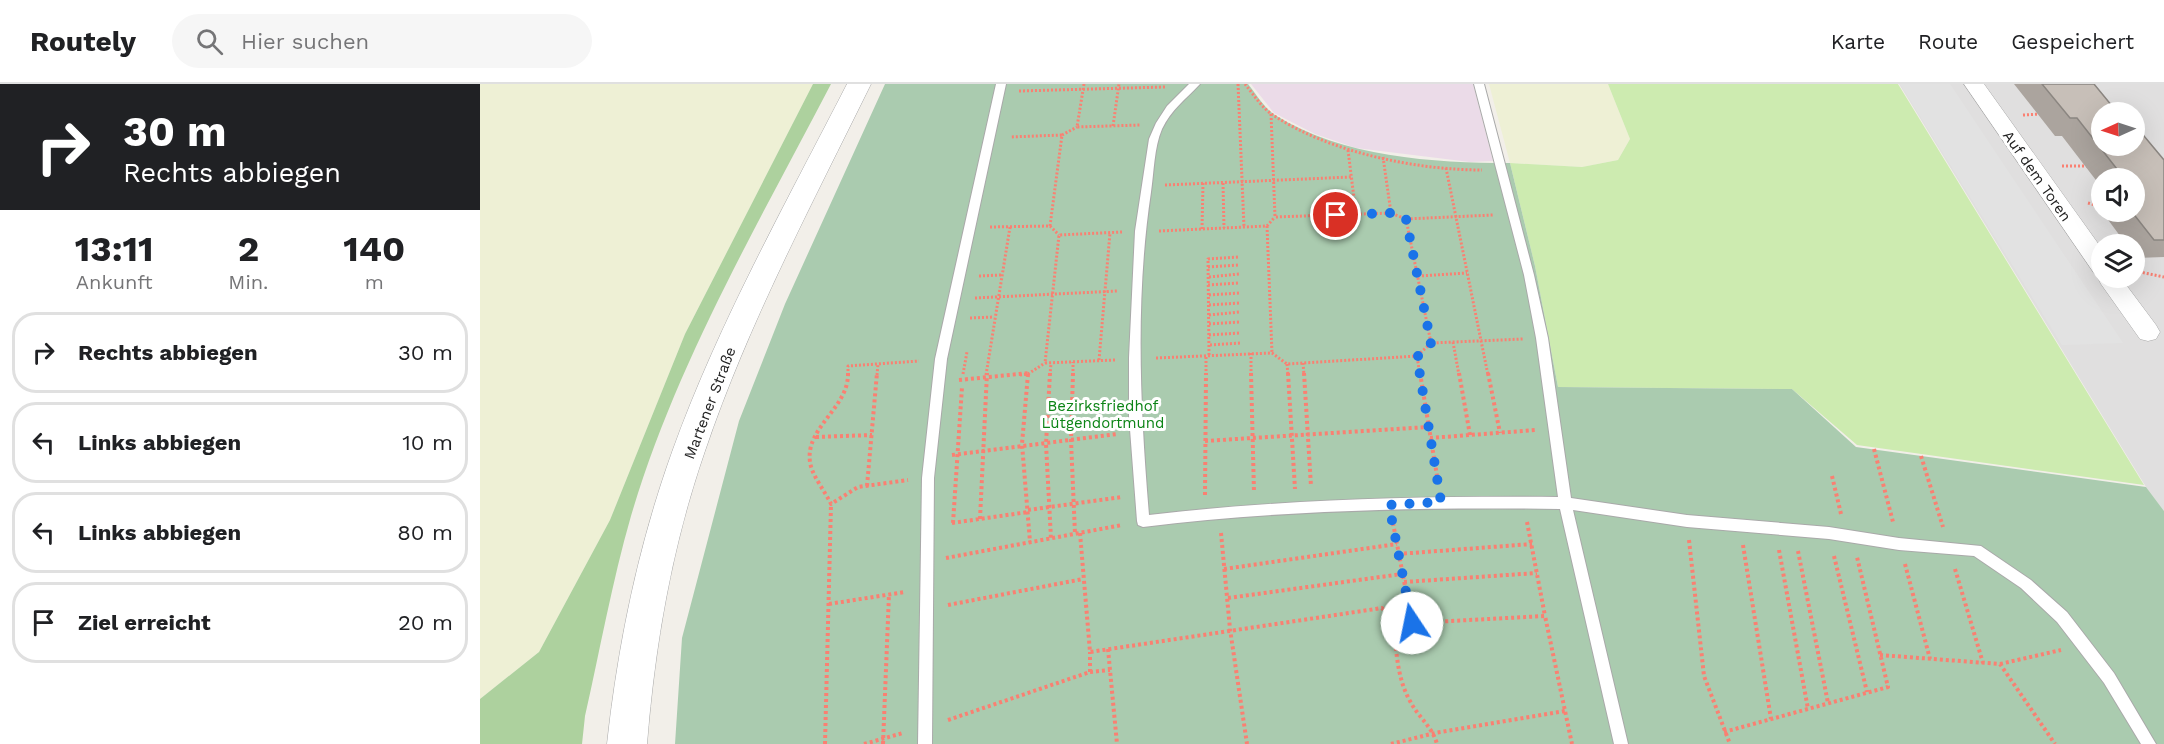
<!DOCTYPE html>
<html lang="de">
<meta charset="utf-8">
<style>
:root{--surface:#fff;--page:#f6f6f6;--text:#202124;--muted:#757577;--line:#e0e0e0}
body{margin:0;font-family:"Work Sans",sans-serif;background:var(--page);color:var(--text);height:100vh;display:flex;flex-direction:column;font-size:22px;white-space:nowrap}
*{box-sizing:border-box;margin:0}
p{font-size:20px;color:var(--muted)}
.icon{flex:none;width:33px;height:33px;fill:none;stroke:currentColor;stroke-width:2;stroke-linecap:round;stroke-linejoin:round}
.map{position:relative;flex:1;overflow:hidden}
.panel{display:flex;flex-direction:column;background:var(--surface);width:480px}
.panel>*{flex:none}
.hud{background:#202124;color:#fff;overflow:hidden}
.needle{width:39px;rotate:267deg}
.controls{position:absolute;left:1611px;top:18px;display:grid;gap:12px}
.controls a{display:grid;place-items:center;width:54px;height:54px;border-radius:50%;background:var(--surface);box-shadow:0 6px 24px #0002;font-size:30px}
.pin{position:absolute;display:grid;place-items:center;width:51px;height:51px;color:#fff;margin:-26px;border:3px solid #fff;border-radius:50%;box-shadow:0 2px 6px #0007}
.me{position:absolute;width:66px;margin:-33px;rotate:349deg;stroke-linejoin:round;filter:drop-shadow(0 0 4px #0008)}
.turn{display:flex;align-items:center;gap:21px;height:126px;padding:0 24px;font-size:27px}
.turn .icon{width:78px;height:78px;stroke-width:2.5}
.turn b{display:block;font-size:42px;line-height:51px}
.eta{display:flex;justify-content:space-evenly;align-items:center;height:102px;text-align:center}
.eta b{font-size:36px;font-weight:700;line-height:42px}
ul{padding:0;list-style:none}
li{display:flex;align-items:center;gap:18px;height:81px;margin:0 12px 9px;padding:0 12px;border:3px solid var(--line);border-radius:24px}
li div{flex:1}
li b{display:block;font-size:22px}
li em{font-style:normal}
header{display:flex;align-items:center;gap:36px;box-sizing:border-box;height:84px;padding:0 30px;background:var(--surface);border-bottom:2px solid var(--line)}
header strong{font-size:28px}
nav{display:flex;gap:33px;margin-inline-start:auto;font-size:21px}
.search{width:420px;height:54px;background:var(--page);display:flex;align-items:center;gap:15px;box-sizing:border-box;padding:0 21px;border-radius:33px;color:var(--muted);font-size:22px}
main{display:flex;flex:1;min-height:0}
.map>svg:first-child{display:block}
.residential{fill:#e0dfdf;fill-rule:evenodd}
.industrial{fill:#ebdbe8}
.farmland{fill:#eef0d5}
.grass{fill:#cdebb0}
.forest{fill:#add19e}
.cemetery{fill:#aacbaf}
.parking{fill:#e2e2e2}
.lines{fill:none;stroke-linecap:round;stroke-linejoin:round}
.service-casing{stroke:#a9a9a9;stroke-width:2}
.minor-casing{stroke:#a9a9a9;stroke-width:1}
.tertiary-casing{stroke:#a9a9a9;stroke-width:1}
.path-far1{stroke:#fa8072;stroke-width:3;stroke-dasharray:2 2;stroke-linecap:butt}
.path{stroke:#fa8072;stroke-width:4;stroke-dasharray:3 3;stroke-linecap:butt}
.service{fill:#fff;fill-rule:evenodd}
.minor{fill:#fff;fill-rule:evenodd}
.tertiary{fill:#fff;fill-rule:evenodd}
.wall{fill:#aba49e}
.building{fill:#c7bfb8;stroke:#8b8681;stroke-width:1.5}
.route{stroke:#1a73e8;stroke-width:10;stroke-dasharray:0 18}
.labels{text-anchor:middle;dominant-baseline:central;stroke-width:6;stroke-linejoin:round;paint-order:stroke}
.street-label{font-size:15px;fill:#222;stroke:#fff}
.park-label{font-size:15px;fill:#0c8416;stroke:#fff}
</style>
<header>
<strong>Routely</strong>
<div class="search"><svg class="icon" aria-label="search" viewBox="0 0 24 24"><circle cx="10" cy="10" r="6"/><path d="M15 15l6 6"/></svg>Hier suchen</div>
<nav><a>Karte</a><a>Route</a><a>Gespeichert</a></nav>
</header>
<main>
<section class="panel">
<div class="hud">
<div class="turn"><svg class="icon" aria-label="right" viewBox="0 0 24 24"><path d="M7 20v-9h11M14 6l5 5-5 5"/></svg><div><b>30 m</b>Rechts abbiegen</div></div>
</div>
<div class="eta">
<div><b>13:11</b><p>Ankunft</p></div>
<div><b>2</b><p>Min.</p></div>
<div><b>140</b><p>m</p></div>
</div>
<ul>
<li><svg class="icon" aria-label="right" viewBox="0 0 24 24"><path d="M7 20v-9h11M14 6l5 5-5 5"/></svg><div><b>Rechts abbiegen</b></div><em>30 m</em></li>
<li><svg class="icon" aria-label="left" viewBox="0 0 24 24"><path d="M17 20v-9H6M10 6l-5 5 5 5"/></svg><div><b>Links abbiegen</b></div><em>10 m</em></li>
<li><svg class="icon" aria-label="left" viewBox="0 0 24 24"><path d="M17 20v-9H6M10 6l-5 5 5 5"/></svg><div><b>Links abbiegen</b></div><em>80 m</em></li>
<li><svg class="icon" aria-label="arrive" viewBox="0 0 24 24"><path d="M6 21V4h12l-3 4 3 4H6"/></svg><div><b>Ziel erreicht</b></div><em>20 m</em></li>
</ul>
</section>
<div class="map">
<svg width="1684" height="660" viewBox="0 0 1684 660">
<rect width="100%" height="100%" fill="#f2efe9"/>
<path class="residential" d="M1419,0h265v427l-18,-24zM1622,28h32v34h-32zM1622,94h32v34h-32zM1622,160h32v34h-32z"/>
<path class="industrial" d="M771,0h222l20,77 -23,1 -114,-14 -41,-14 -41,-21z"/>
<path class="farmland" d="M0,0h333l-128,250 -75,186 -71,132 -59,47z
M1009,0h119l22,55 -12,21 -36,7 -72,-4z"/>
<path class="grass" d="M1128,0h290l246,401 -287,-40 -65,-56 -234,-2 -23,-121 -25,-103 72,4 36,-7 12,-21z"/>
<path class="forest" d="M333,0h18c-73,140 -155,280 -200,432 -19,66 -31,134 -46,200l-3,28h-102v-45l59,-47 71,-132 75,-186z"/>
<path class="cemetery" d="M405,0h363c8,10 17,25 27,31 67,42 158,48 235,48l25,103 23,121 234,2 64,58 290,40 18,24v233h-1489l7,-106 57,-217 46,-117z"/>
<path class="parking" d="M1420,0h50l173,259 -61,2z"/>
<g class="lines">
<defs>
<path id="service" d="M516,0h10l-59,275 -13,119 -2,266h-14l4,-266 13,-119z
M709,0h11c-14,15 -29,26 -38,45 -8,19 -8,43 -11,63 -16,107 -11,215 -2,323 135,-16 273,-19 409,-18l-22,-159 -12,-63 -50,-191h10l50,191 14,63 23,160 116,17 142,12 70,11 82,8 50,34 36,32 47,61 42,71h-15l-37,-61 -47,-61 -36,-34 -47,-32 -75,-6 -70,-11 -142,-12 -114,-17 55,234h-14l-54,-235c-139,-2 -279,1 -417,18l-5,-2 -1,-4 -8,-105v-58l6,-127 14,-92 7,-16 11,-17z"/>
<path id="minor" d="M1484,0h20l118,165v29h19l35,47 4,7 -4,7 -8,2 -8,-2 -39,-55 -3,-6 1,-3 -5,-2z"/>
<path id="tertiary" d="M367,0h24c-59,120 -123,240 -166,367 -33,95 -50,193 -58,293h-40c11,-100 31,-197 65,-292 46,-128 113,-247 175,-368z"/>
</defs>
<use href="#service" class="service-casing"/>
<use href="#minor" class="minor-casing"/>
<use href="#tertiary" class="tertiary-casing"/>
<path class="path-far1" d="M604,0l-7,43 63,-2
M758,0l6,143
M765,0c8,10 17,24 28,31 56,37 142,55 209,55
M539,7l146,-4
M791,30l4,103 116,-4 15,6 87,-4
M1543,31l19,-1
M633,42l6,-42
M582,51l15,-8
M868,66l8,64
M903,73l8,56
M1582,82h26
M966,84l42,207
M743,99l1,45
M685,101l186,-8
M1608,119l14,4
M926,135l25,124
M570,142l9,9
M787,142l5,127
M510,143l60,-1 12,-91 -52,2
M722,145l1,-46
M679,147l108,-5 8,-9
M728,183l30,-2
M1655,187l29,6
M499,192l22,-1
M938,192l49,-3
M729,193l30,-3
M728,201l31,-2
M729,211l30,-2
M495,214l142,-7
M729,221l31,-2
M729,231l31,-3
M490,234l24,-1
M729,240l31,-2
M729,251l31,-2
M973,258l6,33
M730,261l31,-2
M771,269v22
M729,271l-1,-96 30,-2
M676,274l116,-5 15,11 130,-8
M619,276l11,-127
M635,276l-70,3 14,-128 63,-3
M823,279l1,12
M807,280l1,11
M483,290l4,-22
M368,291v-9l71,-5
M397,291l1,-11
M506,291l24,-148
M540,291l8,-1 17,-11
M570,291l1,-12
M593,291v-13
M726,291v-19
M940,291l-3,-19 14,-13 92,-4"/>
<path class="path" d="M368,289c1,35 -43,54 -38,89 2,14 15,29 21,42l27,-17 50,-7
M570,289l-4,71 5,95
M593,289l-2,67 4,94
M771,289l3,119
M808,289l7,116
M824,289l7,113
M940,289l18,109
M979,289l11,62
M1008,289l12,60
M548,290l-6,70 8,98
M479,296l70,-7
M336,353l56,-2
M950,354l106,-8
M725,357l223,-14
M1394,365l19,73
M472,371l165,-21
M1441,372l22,71
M1352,392l9,38
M387,402l10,-113
M725,411l1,-122
M548,426l94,-13
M500,435l7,-146
M1047,438l18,94
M472,439l76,-11
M473,439l9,-136
M913,439l19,100
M600,449l10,119 292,-44 12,16 151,-8 27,128
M741,449l9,96 17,115
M1209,456l15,136 26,68
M1263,461l28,174
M1299,466l29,159
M1318,467l30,152
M918,470l134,-10
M1354,472l33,136
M466,474l176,-33
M1425,480l25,95
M744,485l173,-25
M1475,485l28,94
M924,498l133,-9
M748,514l174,-24
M349,520l76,-12
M468,521l135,-26
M914,540c2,26 3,54 16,77 8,16 22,25 27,43
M628,565l9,95
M1400,571l120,9 55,80
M1520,580l61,-14
M610,588l20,-2
M468,636l142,-48v-20
M1244,648l164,-45 -31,-130
M345,660l6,-240
M384,660l39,-11
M403,660l6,-150
M911,660l44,-11 130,-22"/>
<use href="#service" class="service"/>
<use href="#minor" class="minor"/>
<use href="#tertiary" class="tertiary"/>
</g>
<path class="wall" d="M1534,0h80l23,28 47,48v97l-28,1 -2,-2v-12h-8l-20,-27 4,-5h24v-34h-32v10l-40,-52h-7z"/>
<path class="building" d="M1562,0h52l23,28h-15v34h32v-22l30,36v80h-10l-22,-28h2v-14h6l-6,-6v-14h-10l-47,-60h-7z"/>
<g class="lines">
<path class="route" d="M856,131l55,-2 15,6 25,124 -14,14 24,145 -52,3 23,118"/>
</g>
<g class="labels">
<g class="street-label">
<text transform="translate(1557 92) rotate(55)">Auf dem Toren</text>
<text transform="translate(230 319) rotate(-69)">Martener Straße</text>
</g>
<g class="park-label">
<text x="623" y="322">Bezirksfriedhof<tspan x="623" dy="17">Lütgendortmund</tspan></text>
</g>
</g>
</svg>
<div class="controls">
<a><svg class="needle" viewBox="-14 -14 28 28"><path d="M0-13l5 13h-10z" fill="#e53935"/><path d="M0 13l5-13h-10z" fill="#757577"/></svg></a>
<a><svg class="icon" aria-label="sound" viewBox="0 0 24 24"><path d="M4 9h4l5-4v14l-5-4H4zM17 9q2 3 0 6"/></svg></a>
<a><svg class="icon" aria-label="layers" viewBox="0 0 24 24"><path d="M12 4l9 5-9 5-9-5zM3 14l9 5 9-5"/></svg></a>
</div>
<div class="pin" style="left:856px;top:131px;background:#d93025"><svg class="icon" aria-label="arrive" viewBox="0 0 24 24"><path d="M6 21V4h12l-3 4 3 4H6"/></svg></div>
<svg class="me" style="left:932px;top:539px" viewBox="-20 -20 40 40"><circle r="19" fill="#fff"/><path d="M0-13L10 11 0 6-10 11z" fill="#1a73e8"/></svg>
</div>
</main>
